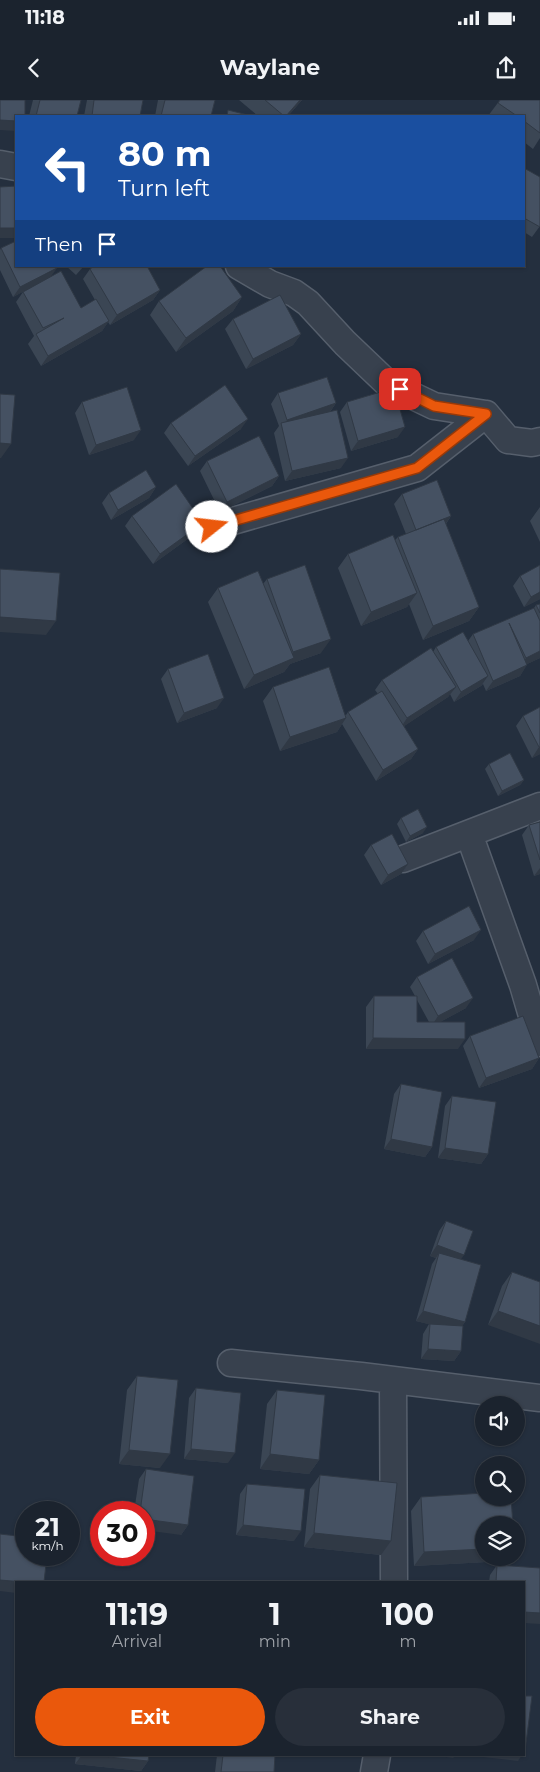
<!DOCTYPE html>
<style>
:root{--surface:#1b232e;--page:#282f3a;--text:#f1f3f6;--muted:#a0a4aa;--line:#39404a;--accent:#ea580c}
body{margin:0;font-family:Montserrat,sans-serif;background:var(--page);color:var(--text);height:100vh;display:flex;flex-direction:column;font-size:19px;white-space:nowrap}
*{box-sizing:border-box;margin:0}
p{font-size:16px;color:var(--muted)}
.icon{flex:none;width:28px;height:28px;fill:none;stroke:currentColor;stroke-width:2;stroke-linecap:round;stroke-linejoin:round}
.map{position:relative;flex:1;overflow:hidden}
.sheet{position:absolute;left:15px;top:1481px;width:510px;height:175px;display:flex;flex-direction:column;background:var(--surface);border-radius:0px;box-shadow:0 1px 4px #0004,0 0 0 1px var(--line)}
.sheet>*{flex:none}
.top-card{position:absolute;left:15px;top:15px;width:510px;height:152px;border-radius:0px;box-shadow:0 1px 4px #0004,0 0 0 1px var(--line);background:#1a4fa0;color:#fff;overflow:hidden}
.fabs{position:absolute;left:475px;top:1296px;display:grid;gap:10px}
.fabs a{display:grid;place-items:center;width:50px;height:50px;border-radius:50%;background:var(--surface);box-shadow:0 1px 4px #0004,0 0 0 1px var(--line);font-size:25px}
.speed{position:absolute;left:15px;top:1401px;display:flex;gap:10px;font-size:25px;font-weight:700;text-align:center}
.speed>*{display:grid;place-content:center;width:65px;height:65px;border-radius:50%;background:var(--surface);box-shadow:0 1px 4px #0004,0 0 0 1px var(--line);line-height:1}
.speed small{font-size:12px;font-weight:400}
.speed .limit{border:8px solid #d22;background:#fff;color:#111}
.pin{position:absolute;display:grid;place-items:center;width:42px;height:42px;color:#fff;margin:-21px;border-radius:10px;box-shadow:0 2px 8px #0006}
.me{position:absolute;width:55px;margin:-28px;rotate:74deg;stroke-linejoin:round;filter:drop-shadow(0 0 4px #0008)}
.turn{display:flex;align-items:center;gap:18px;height:105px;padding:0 20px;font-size:22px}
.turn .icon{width:65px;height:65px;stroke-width:2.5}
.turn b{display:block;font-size:35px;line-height:42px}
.then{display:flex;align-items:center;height:48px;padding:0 20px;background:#0003;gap:10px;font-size:19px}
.eta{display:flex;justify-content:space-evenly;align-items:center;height:85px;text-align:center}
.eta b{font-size:30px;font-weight:700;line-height:35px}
.action{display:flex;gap:10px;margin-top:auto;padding:10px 20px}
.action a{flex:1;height:58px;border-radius:30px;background:var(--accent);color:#fff;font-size:20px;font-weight:700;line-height:58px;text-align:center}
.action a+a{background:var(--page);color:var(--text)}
.status{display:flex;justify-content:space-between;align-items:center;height:35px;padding:0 25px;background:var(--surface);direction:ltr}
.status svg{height:14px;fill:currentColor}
header{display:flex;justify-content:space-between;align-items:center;height:65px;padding:0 20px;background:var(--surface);font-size:22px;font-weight:700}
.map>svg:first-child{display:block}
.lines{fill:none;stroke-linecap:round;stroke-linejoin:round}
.minor-casing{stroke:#565f6c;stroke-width:29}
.minor{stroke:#38414e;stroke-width:26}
.wall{fill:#3b4654;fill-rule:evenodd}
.shaded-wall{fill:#303945}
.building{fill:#455162;stroke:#303945}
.route-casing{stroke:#983908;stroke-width:12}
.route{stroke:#ea580c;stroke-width:9}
</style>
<div class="status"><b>11:18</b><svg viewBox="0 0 49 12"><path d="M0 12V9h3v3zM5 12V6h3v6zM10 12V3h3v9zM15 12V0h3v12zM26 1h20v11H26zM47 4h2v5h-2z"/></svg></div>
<header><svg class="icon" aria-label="back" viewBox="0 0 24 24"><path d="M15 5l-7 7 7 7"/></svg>Waylane<svg class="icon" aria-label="share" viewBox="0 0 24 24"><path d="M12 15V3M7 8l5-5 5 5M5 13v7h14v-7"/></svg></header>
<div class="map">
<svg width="540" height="1672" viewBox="0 0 540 1672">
<rect width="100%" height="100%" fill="#242f3e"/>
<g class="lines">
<defs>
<path id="minor" d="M0,64l16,3
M239,166l31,18 24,9 14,10 37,40 43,41 46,22 52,8
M212,427l205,-59 69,-54 22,26 24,3 8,-2
M469,734l54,151 17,58
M403,759l137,-53
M231,1263l130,13 179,22
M393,1280l1,202
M374,1672l3,-17"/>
</defs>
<use href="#minor" class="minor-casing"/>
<use href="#minor" class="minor"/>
</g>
<path class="wall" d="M33,0h48l-4,16h-48z
M87,0h56l-3,16h-56z
M158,0h57l-4,16h-56z
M239,0h63l-14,16h-30z
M500,0h40v38l-7,11 -9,-7v-26h-36z
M524,68l16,58 -8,11 -8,-5z
M1,148l49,29 31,31 14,-8 -12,-21 7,-10 70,21 -7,10 -43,25 -2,-3 -6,9 -61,35 -13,-22 6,-8 -18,-34 7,-10 14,-8 -24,13 -13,-27v-20z
M66,166h18l-8,9z
M242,197l-9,14 -57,41 -26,-37 9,-14z
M233,219l68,15 -8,11 -47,24 -21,-40z
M278,293l58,10 -6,9 11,56 -56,13 -11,-48 5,-7 -8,-22z
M82,302l52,38 -45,15 -14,-42z
M347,302l51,35 -47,14 -11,-39z
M171,323l70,6 -53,37 -24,-33z
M207,361l72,15 -7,10 -52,26 -20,-41z
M156,387l-7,11 -38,22 -9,-17 7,-10z
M402,394l49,22 -5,8 33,83 -10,14 -46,19 -14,-36 -2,3 -46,19 -23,-58 10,-14 47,-14 3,-3 8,-3 -12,-30z
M540,407v35l-10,-21z
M132,416l71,7 -7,10 -43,31 -28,-38z
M520,476l20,23 -16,8 -11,-21z
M267,479l54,74 -31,11 -6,8 -40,17 -36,-87 10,-14 45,-4z
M540,504v54l-13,6 -7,12 -34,15 -3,-7 -2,2 -27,16 -4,-8 -2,3 -44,29 14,23 -7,10 -35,22 -34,-57 -5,8 -57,19 -17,-50 10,-14 73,28 2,-3 30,-18 -3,-4 7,-10 51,-28 3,-5 32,-6 5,-7 61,-26 2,-3z
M168,569l49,39 -40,15 -16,-44z
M540,607v47l-8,4 -16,-32 7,-10z
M489,664l35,16 -4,5 -22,11 -13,-27z
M401,718l22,15 -17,9 -9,-18z
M540,722v52l-6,2 -12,-41 7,-10z
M371,745l37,19 -7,10 -20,11 -17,-30z
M423,831l51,9 -46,24 -12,-23z
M417,877l49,31 -26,14 18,27h-92v-42l8,-11h41l-5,-9zM417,900l12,22h-12z
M470,936l69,22 -7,11 -53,19 -16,-42z
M401,984l31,63 -7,10 -41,-8 10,-55z
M452,996l36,58 -7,10 -43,-6 7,-52z
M446,1121l15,38 4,63 -3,4 -1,25 -7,10 -33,-2 2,-25 6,-10 -13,-3 16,-57 4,-6 -6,-2 9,-25z
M512,1172l28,10 -52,43 14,-39z
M137,1276l23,92 -41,-4 8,-74z
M196,1288l32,75 -44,-4 5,-61z
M277,1290l42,70 -10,14 -49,-5 7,-65z
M146,1369l42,56 -7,10 -37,-23h-10l5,-33z
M320,1375l61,80 -77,-8 6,-58z
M247,1384l47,57 -58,-6 4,-41z
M421,1397l84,64 -91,5 -3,-55z
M497,1465l27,17h-35l1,-7z
M76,1655h73l-1,6 -7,10 -66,-7z
M217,1655h58l-1,17h-59z"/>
<path class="shaded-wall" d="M300,0h2l-14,16h-2z
M0,20l16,1v10l-16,-1z
M0,128h16v10h-16z
M57,168l-7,10 -37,19 7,-10z
M160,190l-7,10 -43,25 7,-10z
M242,197l-9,14 -57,41 10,-14z
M109,221l-7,10 -61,35 7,-10z
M301,234l-8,11 -47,24 7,-10z
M336,303l-7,10 -47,15 5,-8z
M248,319l-7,10 -53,37 7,-10z
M405,327l-7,10 -47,14 7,-10z
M141,330l-7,10 -45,15 7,-10z
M0,343l11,1 -10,14h-1z
M348,358l-7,10 -56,13 7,-10z
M279,376l-7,10 -52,26 7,-10z
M156,387l-7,11 -38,22 7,-10z
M451,416l-7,10 -28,4z
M203,423l-7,10 -43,31 7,-10z
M540,492v7l-16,8 7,-10z
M417,493l-10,14 -46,19 10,-14z
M479,507l-10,14 -46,19 10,-14z
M0,517l56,4 -10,14 -46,-3z
M331,539l-10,14 -31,11 -6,8 -40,17 10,-14 33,-14 6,-9z
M540,551v7l-21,10 7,-10z
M527,565l-7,11 -34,15 7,-10z
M488,576l-7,10 -27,16 7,-10z
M456,587l-8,10 -48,32 7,-11z
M224,598l-7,10 -40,15 7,-10z
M346,618l-9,14 -57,19 10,-14z
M539,647h1v7l-8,4z
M418,649l-7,10 -35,22 7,-11z
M524,680l-4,5 -22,11 4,-5z
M427,727l-4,6 -17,9 4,-6z
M408,764l-7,10 -20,11 7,-10z
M540,768v6l-6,2z
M481,830l-7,10 -46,24 7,-10z
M473,898l-7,10 -35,19 7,-11z
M373,938l92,1 -7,10h-92z
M539,958l-7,11 -53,19 7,-10z
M391,1039l41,8 -7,10 -41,-8z
M445,1048l43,6 -7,10 -43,-6z
M437,1145l27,10 -7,10 -18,-12 -3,5 -6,-2z
M423,1211l42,11 -7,10 -42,-11z
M498,1211l42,15v18l-52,-19z
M428,1249l33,2 -7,10 -33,-2z
M191,1349l44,4 -7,10 -44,-4z
M129,1350l41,4 -10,14 -41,-4z
M270,1354l49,6 -10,14 -49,-5z
M144,1419l44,6 -7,10 -37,-5z
M243,1425l58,6 -7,10 -58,-6z
M314,1433l77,8 -10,14 -77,-8z
M484,1449v9h23l-2,3 -91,5 10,-14z
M0,1480l23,2h-7v11l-16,-2z
M524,1512l16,1v11l-16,-1z
M82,1655h7l59,6 -7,10 -66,-7z
M434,1655h22l-3,3z
M475,1655h47l-4,6 -44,-5z"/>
<path class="building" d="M0,0h25v16h-9v5l-16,-1z
M40,0h41l-4,16h-41z
M94,0h49l-3,16h-48z
M165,0h50l-4,16h-50z
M265,0h35l-14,16h-2z
M500,0h40v33l-16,-12v-5h-7l-19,-13z
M228,10l24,6h-25z
M524,68l16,9v50l-16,-9z
M16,86v42h-16v-41z
M16,141v25h40l1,2 -37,19 -19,-39z
M94,166h53l13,24 -43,25 -27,-46z
M207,166h13l22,31 -56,41 -27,-37z
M61,171l20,37 15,-9 13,22 -61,35 -12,-22 28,-16 -21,10 -20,-36z
M280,195l21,39 -48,25 -20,-40z
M327,277l9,26 -49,17 -9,-27z
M225,285l23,34 -53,37 -24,-33z
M127,287l14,43 -45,15 -14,-43z
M394,288l11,39 -47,14 -11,-39z
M0,294l15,1 -4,49 -11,-1z
M337,310l11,48 -56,13 -11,-48z
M259,336l20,40 -52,26 -20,-41z
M146,370l10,17 -38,23 -9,-17z
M437,380l14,36 -35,14 -14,-36z
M176,384l27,39 -43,31 -28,-38z
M444,419l35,88 -46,19 -35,-89z
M393,435l24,58 -46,19 -23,-58z
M305,465l26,74 -38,13 -26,-73z
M540,465v27l-9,5 -11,-21z
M0,469l60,4 -4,48 -56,-4z
M258,471l36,87 -40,17 -36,-87z
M540,504v9l-4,-8z
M534,508l6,13v30l-14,7 -17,-35 18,42 -34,16 -20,-47z
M463,532l25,44 -27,16 -25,-45z
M431,548l25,39 -49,31 -25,-38z
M208,554l16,44 -40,15 -16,-44z
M329,567l17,51 -56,19 -17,-50z
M382,591l36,58 -35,21 -35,-58z
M540,607v40h-1l-16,-31z
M510,653l14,27 -22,11 -13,-27z
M418,709l9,18 -17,9 -9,-18z
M540,722v38l-11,-35z
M392,734l16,30 -20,11 -17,-30z
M469,806l12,24 -46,24 -12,-23z
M452,858l21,40 -35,18 -21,-39z
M374,896h43v26h48v17l-92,-1z
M523,916l16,42 -53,20 -16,-42z
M401,984l41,8 -10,55 -41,-8z
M452,996l44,6 -8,52 -43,-6z
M446,1121l27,10 -9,24 -27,-10z
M439,1153l42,12 -16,57 -42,-11z
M512,1172l28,10v44l-42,-15z
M430,1224l33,2 -2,25 -33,-2z
M137,1276l41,4 -8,74 -41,-4z
M196,1288l45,5 -6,60 -44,-4z
M277,1290l48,5 -6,65 -49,-6z
M146,1369l48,7 -6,49 -44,-6v-7h-4z
M320,1375l77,8 -6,58 -77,-8z
M247,1384l58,5 -4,42 -58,-6z
M484,1393v5h27l2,27h-29v24l-60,3 -3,-55z
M0,1434l26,3v18h21l-3,27h-21l-23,-2z
M497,1465l43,3v45l-16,-1v-30h-28z
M524,1596h8l-7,55h-1z
M89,1655h60l-1,6z
M223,1655h52l-1,17h-53z"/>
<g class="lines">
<defs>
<path id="route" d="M212,427l205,-59 69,-54 -52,-8 -34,-17"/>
</defs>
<use href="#route" class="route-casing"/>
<use href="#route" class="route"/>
</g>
</svg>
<div class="fabs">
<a><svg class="icon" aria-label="sound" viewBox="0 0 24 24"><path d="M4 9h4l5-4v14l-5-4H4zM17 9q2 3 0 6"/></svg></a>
<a><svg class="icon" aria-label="search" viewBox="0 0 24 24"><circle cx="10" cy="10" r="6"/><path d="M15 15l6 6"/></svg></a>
<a><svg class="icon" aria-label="layers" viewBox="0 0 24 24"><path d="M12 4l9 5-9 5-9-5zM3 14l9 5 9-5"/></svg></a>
</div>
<div class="speed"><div>21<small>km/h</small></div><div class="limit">30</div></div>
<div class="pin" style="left:400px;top:289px;background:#d93025"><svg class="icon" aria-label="arrive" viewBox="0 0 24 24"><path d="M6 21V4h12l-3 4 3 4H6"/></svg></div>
<svg class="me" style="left:212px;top:427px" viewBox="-20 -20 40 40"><circle r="19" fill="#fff"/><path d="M0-13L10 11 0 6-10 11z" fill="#ea580c"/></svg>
<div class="top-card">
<div class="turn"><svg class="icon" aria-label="left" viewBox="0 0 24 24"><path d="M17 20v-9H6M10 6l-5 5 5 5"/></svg><div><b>80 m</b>Turn left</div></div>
<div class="then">Then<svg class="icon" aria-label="arrive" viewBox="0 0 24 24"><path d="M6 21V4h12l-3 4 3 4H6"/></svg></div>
</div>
<section class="sheet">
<div class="eta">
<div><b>11:19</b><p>Arrival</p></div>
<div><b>1</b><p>min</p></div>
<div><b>100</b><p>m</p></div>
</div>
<div class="action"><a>Exit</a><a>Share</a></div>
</section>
</div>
